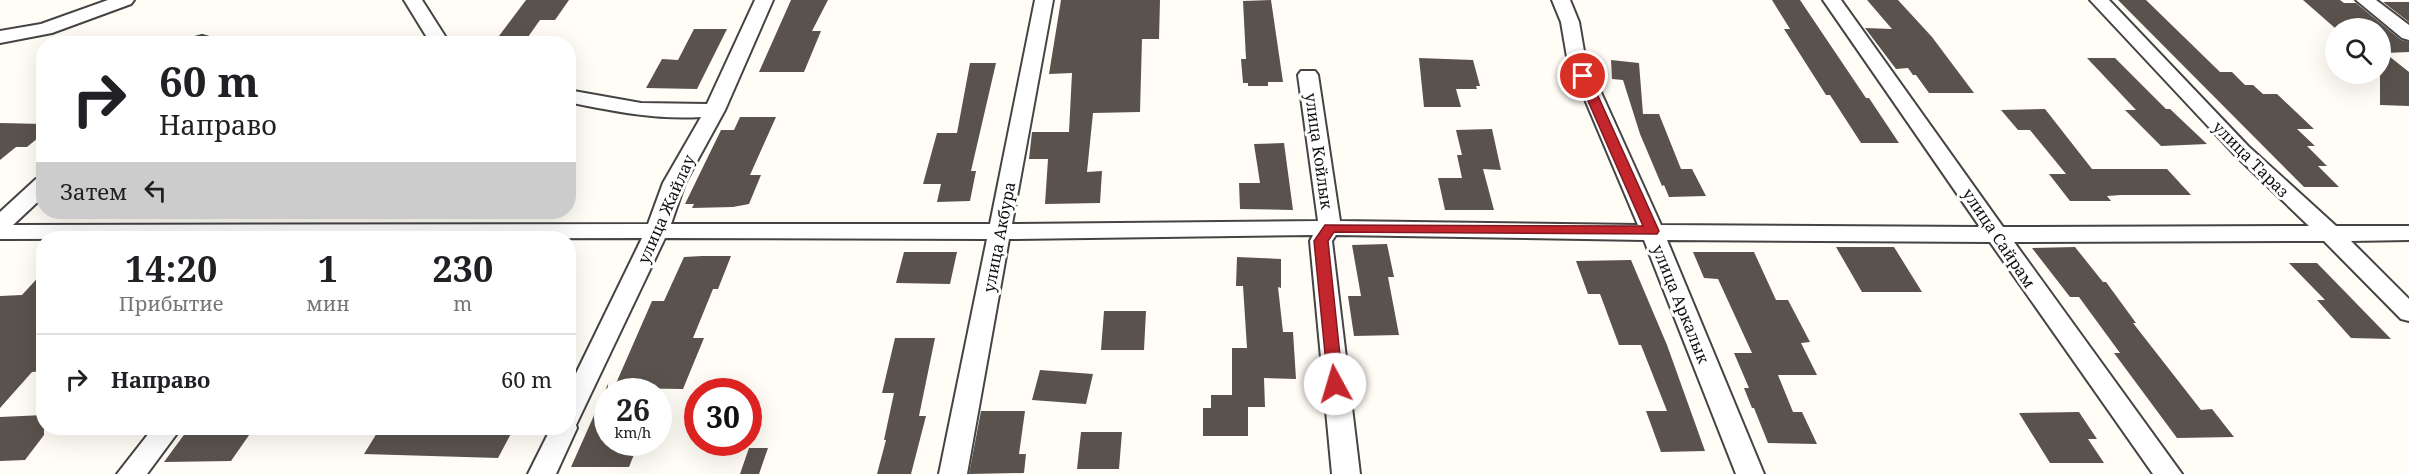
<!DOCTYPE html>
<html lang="ru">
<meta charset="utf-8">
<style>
:root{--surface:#fff;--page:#f2f2f2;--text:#202124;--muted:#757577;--line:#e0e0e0}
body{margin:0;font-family:"Noto Serif",serif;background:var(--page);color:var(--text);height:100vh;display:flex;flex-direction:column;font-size:22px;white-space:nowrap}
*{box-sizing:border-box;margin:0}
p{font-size:20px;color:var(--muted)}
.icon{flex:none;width:33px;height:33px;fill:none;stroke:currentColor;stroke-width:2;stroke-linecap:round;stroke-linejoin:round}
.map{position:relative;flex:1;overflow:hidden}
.details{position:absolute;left:36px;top:231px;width:540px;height:204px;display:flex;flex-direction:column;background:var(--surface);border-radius:24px;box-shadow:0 6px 24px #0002}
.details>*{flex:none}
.banner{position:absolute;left:36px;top:36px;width:540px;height:183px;border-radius:24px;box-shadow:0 6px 24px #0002;background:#fff;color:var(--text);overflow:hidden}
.controls{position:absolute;left:2325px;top:18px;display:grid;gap:12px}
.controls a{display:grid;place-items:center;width:66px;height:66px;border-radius:50%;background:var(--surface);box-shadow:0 6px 24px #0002;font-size:30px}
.speed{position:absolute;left:594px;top:378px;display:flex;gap:12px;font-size:30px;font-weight:700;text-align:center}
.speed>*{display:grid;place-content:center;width:78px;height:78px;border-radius:50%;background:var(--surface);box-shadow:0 6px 24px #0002;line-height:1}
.speed small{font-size:15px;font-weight:400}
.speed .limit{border:9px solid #d22;background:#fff;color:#111}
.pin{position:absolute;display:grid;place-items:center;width:51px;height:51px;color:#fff;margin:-26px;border:3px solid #fff;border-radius:50%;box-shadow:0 2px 6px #0007}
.me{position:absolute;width:66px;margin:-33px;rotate:354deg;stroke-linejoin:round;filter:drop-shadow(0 0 4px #0008)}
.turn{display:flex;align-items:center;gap:21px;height:126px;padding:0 24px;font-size:27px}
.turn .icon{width:78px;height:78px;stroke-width:2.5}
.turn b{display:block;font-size:42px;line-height:51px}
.then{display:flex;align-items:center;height:57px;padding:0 24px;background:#0003;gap:12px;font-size:22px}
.eta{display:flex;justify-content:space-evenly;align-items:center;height:102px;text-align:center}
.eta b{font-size:36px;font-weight:700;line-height:42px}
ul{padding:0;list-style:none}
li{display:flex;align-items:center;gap:18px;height:90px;padding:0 24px;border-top:2px solid var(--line)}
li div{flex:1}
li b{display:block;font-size:22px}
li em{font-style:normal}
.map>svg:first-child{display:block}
.building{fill:#5a524d}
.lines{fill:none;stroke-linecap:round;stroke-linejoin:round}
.street-casing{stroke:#444;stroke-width:4}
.street{fill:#fff;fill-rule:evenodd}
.route{fill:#c4262e;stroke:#7f191e;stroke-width:1.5}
.labels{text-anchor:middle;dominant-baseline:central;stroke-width:6;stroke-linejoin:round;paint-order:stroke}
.street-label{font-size:16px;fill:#111;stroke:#fff}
</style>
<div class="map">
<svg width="2409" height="474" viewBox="0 0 2409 474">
<rect width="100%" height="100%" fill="#fffdf5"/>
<path class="building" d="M526,0h43l-14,20h-15l-17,24h-30z
M791,0h37l-16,31h9l-17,41h-45z
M1061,0h99l-1,39h-17l-2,73 -47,1 -6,59 15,-1 -2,32 -55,1 3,-45h-19l3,-27h37l3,-59 -23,1z
M1271,0l12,82h-15v4h-20v-3h-5l-2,-24h5l-3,-58z
M1772,0h28l66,98h3l30,45h-38l-31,-48h-4l-42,-66h6z
M1867,0h31l34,37 42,56h-45l-13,-18h-3l-5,-7 -12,1 -31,-41 27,1z
M2118,0h28l74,72h12l13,13h8l10,9h14l37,35h-17l18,17h-8l20,20h-9l21,21h-35z
M2303,0h37l4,3h12l45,37 8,2v10l-24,1 24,19v34l-29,-1v-77h-45z
M2383,2h26v20z
M694,29h33l-30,60 -51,-1 16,-29 16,1z
M1419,58l54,2 7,26h-4l1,3h-21l5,18h-37z
M2087,58h28l51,51h4l37,35 -46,2 -36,-36h11z
M1611,60l28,3 4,51h16l22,55h11l14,27 -37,1 -5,-12 -2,1 -22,-52 -17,-54 -11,-1z
M970,63h26l-25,108h5l-6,30 -33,1 4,-18h-18l14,-51h20z
M2045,109l47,60h75l24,26h-70l-14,1 4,5h-41l-21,-27h17l-36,-44h-12l-17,-20z
M740,117h36l-26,58h11l-12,29 -16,3 -41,1 2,-4h-9l36,-74h13z
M0,123l44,1v9l-17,14h-11l-16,13z
M1492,129l9,41 -18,-1 11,41h-49l-7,-32h24l-5,-23h5l-6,-25z
M1284,143l9,67 -53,-1 -1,-26h21l-6,-39z
M1387,244l7,33h-6l11,58 -45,1 -6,-40h13l-9,-51z
M1836,247h58l28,45h-60z
M2075,247l28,35h3l30,41h-3l68,87 11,-1 22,28 -57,1 -63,-85h6l-41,-56h-9l-38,-49z
M904,252h53l-7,32 -54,-1z
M1693,252h61l22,48h12l22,42 -9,1 16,32h-39l15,37h9l15,32 -49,-1 -14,-35h-2l-8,-20h5l-15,-35h18l-34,-74 -14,-1z
M702,256h29l-13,33h-5l-20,49h11l-21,51 -69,-1 38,-87h12l20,-44z
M1237,257l44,2v29l-3,-1 5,45h10l3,47 -32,-1 1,29h-17v29h-45v-28h8v-13h21v-47h15l-4,-62h-7z
M1631,260l36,85 38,106 -44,1 -15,-41h21l-26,-66h-22l-19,-51h-12l-12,-33z
M2289,263h28l74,76 -40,-1 -34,-38h8z
M44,271v100l-12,1 -32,36v-112l22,-1z
M1104,311h42l-2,39h-43z
M895,338h40l-16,78h7l-15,58h-34l9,-34h-2l10,-47h-12z
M1040,370l53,4 -7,30 -54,-4z
M608,384v58h31l-10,25h-58z
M981,411h44l-6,43h7l-2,19 -55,1z
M2079,412l18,27h-9l16,24h-54l-31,-50z
M44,415v20l-19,25 -25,1v-44z
M189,428h65l-23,33 -67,1z
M380,428h134l-16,30 -134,-4z
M1081,432h41l-3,37h-42z
M749,448h19l-9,26h-19z"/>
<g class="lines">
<defs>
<path id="street" d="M108,0h26l-3,4 -79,29 -52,10v-12l41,-7z
M404,0h18l28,44h-19z
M755,0h18l-48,110 -40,73 -14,41h319l45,-224h18l-41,224 306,-3 -20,-146 3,-4h14l3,4 22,146 298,4 -71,-168 -6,-35 -9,-22h18l9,22 6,35 76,168 319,2 -157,-227h18l162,227 306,-1 -75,-72 -144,-154h19l139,146 88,80h73v14l-58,1 58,58v22l-8,-2 -77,-78 -310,1 168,232h-29l-163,-232 -323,-2 97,234h-28l-92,-234 -308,-5 -4,6 28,233h-28l-22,-233 3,-6 -304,4 -42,235h-28l48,-235 -322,-1 -89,187 1,3 -21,46h-28l23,-46h17v-38l74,-152 -642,1v-27l36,-33 8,-2v19l-31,29 635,-1 15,-41 38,-66c-45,3 -89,-6 -133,-15v-12l73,13 66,1z
M2356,0h20l33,25v15l-7,-2z
M202,36l7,2 1,6h-19l4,-6z
M153,428h28l-34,46h-30z"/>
</defs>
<use href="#street" class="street-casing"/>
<use href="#street" class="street"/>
</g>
<path class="route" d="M1583,72l6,4 70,155 -2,3 -323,-2 -6,9 15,143 -2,4h-11l-2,-4 -14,-143 11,-16 318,1 -66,-150z"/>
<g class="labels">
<g class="street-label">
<text transform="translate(1319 151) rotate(82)">улица Койлык</text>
<text transform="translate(2251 159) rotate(45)">улица Тараз</text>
<text transform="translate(666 209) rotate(-66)">улица Жайлау</text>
<text transform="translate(999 237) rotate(-79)">улица Акбура</text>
<text transform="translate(1999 238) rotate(56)">улица Сайрам</text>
<text transform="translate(1681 304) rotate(68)">улица Аркалык</text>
</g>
</g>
</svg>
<div class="controls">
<a><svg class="icon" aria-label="search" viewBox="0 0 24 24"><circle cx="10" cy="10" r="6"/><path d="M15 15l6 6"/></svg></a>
</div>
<div class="speed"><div>26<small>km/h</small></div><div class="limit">30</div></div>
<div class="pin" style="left:1583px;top:76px;background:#d93025"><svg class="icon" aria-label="arrive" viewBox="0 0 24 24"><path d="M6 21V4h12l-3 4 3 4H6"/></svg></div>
<svg class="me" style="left:1335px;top:384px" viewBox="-20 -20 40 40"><circle r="19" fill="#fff"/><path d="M0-13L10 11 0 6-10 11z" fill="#c4262e"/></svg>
<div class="banner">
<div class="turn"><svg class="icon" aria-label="right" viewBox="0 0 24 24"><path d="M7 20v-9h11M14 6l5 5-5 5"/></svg><div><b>60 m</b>Направо</div></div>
<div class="then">Затем<svg class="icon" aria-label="left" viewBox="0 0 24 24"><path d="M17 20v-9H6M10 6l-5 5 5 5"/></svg></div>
</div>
<section class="details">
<div class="eta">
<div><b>14:20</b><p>Прибытие</p></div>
<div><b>1</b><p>мин</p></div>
<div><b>230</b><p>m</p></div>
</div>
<ul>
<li><svg class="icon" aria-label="right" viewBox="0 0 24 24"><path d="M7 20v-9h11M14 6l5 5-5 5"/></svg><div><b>Направо</b></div><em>60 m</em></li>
</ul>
</section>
</div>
